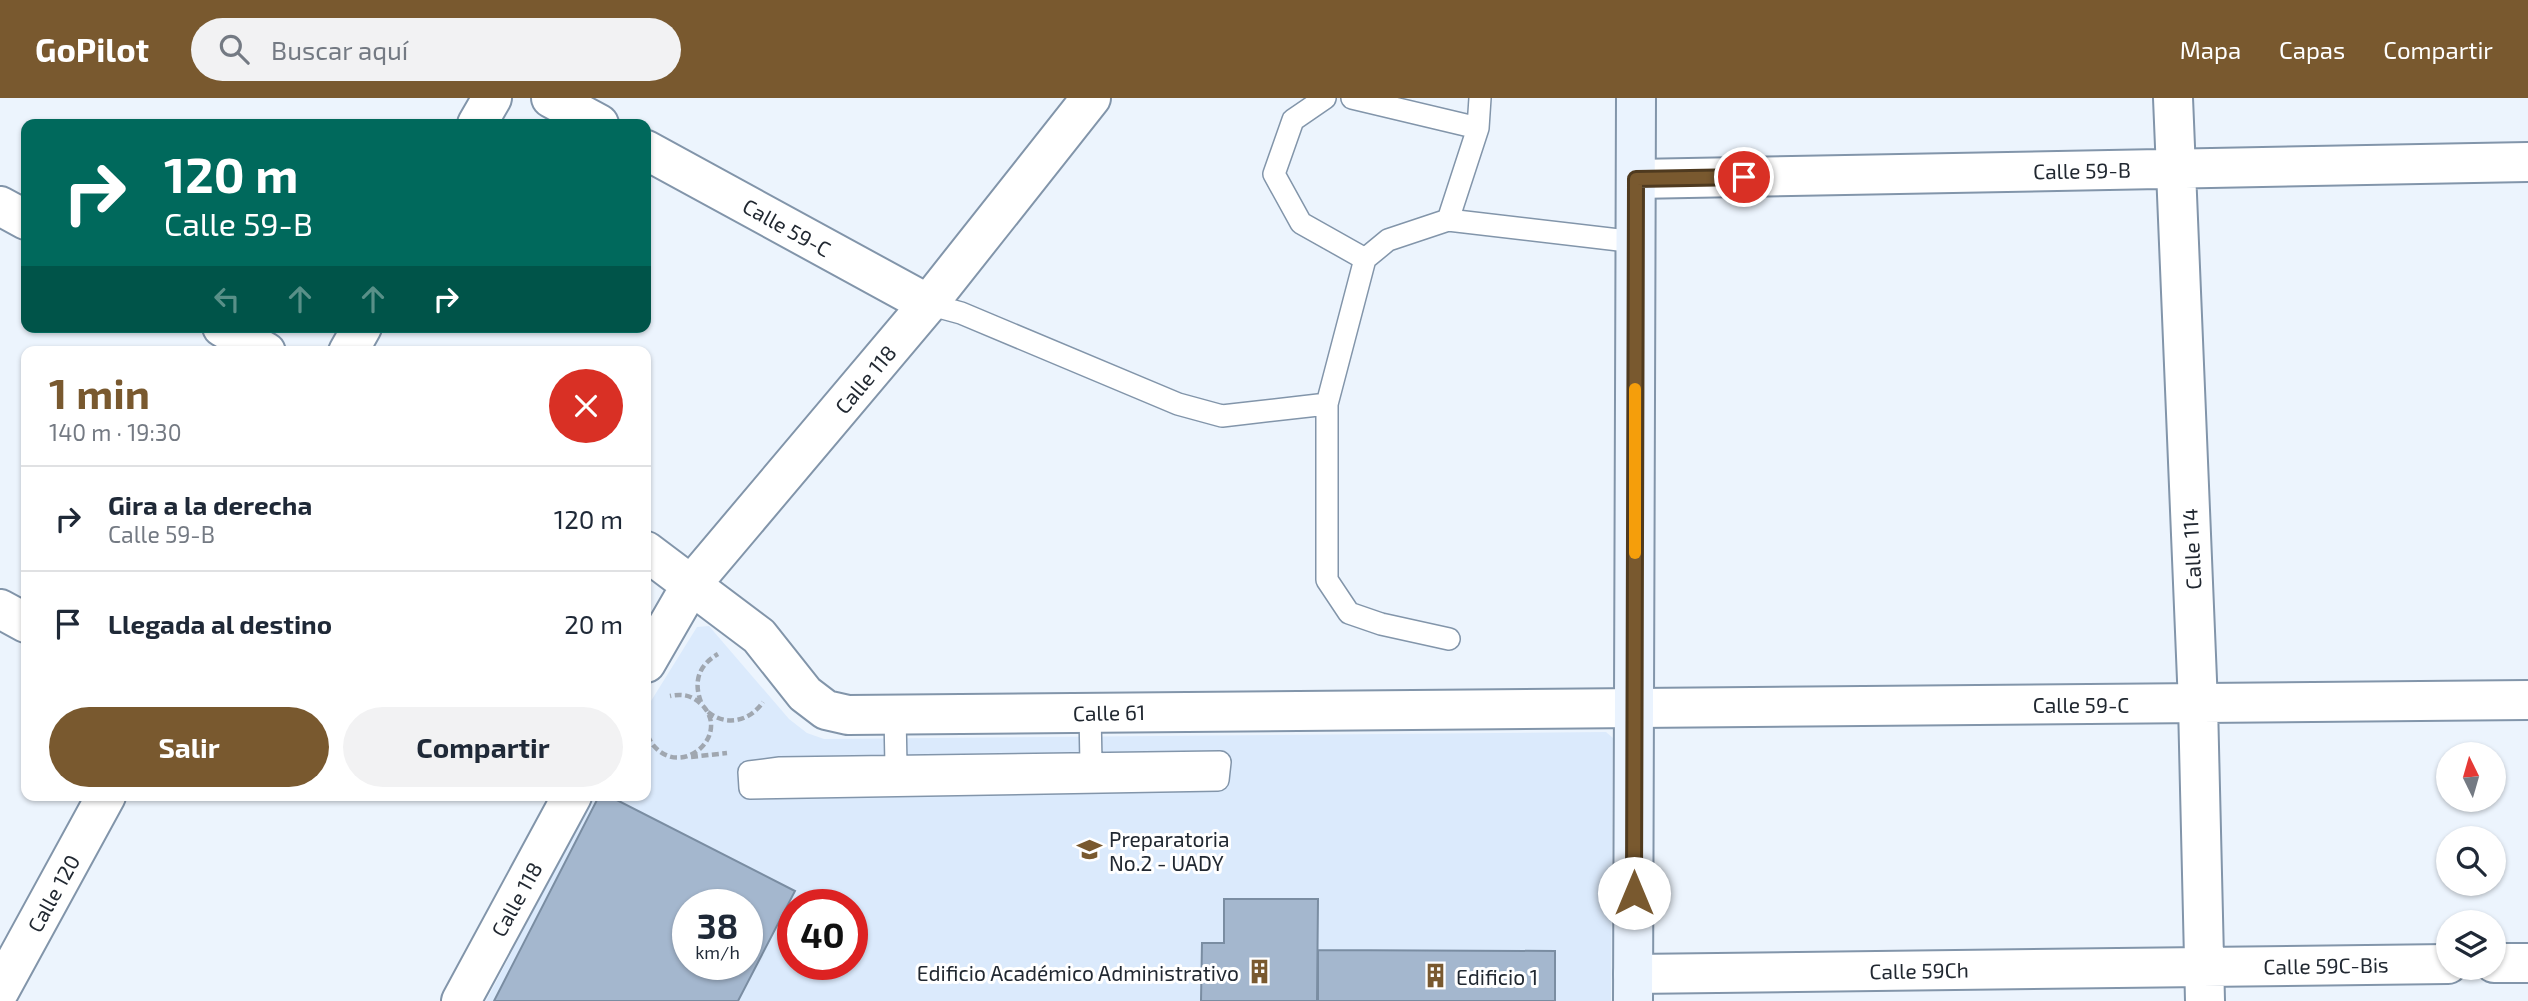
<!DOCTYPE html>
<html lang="es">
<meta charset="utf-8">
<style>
:root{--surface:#fff;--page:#f2f2f3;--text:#1f2937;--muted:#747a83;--line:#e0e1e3;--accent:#79592f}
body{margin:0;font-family:"Exo 2",sans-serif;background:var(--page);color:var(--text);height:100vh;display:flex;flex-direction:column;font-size:26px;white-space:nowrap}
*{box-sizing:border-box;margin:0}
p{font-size:23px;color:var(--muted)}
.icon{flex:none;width:38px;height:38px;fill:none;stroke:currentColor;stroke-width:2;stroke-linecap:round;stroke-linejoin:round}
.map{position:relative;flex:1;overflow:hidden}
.sheet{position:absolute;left:21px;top:248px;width:630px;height:455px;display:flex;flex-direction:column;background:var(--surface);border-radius:14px;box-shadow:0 2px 5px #0004}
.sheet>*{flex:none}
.top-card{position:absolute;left:21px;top:21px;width:630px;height:214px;border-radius:14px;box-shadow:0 2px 5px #0004;background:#00695c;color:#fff;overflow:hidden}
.needle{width:46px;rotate:355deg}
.controls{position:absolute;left:2436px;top:644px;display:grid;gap:14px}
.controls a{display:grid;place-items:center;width:70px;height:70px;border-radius:50%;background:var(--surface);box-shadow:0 2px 5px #0004;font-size:35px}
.speed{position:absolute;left:672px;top:791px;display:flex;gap:14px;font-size:35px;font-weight:700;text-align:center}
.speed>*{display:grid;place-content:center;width:91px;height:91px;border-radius:50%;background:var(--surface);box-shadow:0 2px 5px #0004;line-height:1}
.speed small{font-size:18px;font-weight:400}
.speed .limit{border:10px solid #d22;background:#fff;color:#111}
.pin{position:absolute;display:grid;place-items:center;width:60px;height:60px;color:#fff;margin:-30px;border:4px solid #fff;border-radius:50%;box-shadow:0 2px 7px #0007}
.me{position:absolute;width:77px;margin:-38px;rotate:0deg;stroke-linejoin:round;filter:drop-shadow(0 0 5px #0008)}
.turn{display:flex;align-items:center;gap:24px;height:147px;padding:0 28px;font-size:32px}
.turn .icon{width:91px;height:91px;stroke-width:2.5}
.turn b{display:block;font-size:49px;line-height:60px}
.lanes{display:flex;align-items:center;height:66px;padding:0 28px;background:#0003;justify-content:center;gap:35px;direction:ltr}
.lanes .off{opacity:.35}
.round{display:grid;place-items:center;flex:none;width:74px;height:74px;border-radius:37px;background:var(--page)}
.overview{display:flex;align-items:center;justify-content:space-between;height:119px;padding:0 28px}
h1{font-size:42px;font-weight:700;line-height:52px;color:var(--accent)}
.button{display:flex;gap:14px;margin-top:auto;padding:14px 28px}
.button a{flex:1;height:80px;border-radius:42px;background:var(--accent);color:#fff;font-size:28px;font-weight:700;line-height:80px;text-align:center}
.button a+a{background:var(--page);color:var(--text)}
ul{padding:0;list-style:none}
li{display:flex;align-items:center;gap:21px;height:105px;padding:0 28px;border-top:2px solid var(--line)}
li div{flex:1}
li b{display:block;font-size:26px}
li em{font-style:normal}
header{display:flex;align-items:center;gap:42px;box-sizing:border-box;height:98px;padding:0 35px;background:var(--accent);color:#fff}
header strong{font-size:33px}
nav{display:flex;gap:38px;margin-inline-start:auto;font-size:24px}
.search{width:490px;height:63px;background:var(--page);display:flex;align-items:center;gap:18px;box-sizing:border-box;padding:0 24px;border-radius:38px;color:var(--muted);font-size:26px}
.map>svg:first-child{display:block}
.built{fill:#dbeafc;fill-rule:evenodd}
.building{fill:#a4b7ce;stroke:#7a8da2;stroke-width:2;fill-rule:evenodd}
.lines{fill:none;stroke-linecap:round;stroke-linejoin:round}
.lane-casing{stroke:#8295aa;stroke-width:24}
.street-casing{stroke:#8295aa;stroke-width:42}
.secondary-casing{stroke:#8295aa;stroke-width:42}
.path{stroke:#a0a7b0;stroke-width:4.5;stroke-dasharray:7 3.5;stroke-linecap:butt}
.lane{stroke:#fff;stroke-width:21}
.street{stroke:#fff;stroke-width:38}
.secondary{stroke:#eaf3fe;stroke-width:38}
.route-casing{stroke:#4f3a1f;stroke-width:18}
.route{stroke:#79592f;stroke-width:12}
.slow{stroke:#f59e0b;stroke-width:12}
.labels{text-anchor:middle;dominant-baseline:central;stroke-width:6;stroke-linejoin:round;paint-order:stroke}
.street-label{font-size:21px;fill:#212831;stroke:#fff}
.poi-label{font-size:21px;fill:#212831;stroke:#fff;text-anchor:start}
</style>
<header>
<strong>GoPilot</strong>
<div class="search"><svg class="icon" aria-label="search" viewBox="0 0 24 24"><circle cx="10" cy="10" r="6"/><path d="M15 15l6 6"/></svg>Buscar aquí</div>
<nav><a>Mapa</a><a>Capas</a><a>Compartir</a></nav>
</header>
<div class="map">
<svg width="2528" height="903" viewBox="0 0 2528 903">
<rect width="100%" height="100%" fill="#ecf4fd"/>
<path class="built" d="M709,528l80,93 18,14 17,6 782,-7 7,6 -2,263h-1125l108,-205h52v-87l51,-82zM688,807h59v59h-59zM793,807h59v59h-59z"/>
<path class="building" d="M599,698h10l186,95 -57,110h-244zM688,807h59v59h-59z
M1224,801h94l-1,102h-116l1,-58h22z
M1318,852l237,1v50h-237z"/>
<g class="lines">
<defs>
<path id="lane" d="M1325,0l-32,22 -19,54 27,49 64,36
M1352,0l126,30
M1448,122l30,-92 2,-30
M928,206l33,9 217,91 44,12 105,-12 38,-145 23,-19 60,-20 188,22
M1327,306v176l22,33 32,11 68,15
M1090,614l1,52
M895,616l1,52
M1220,664l-2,18 -468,8 -1,-16 31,-4z"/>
<path id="street" d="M551,0l48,26
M2173,0l25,606 7,297
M477,26l15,-26
M646,52l282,154
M1636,81l892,-17
M0,108l26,14
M222,229l44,25
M348,254l14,-25
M646,453l113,85 46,58 21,16 22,5 1680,-15
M0,511l26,14
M646,565l45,-78 237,-281 163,-206
M2494,865h34
M1633,876l815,-10
M0,892l106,-194
M461,903l111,-205"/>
<path id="secondary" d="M1633,903l3,-903"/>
</defs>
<use href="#lane" class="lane-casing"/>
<use href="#street" class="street-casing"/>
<use href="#secondary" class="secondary-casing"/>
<path class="path" d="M701,604c-8,-21 -2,-37 17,-48
M708,614c19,15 42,9 55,-10
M649,617c-4,11 -3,22 5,31 28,32 75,-9 50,-39 -10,-11 -20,-14 -34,-11
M691,659l36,-4"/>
<use href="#lane" class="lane"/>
<use href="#street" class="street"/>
<use href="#secondary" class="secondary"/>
</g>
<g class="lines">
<defs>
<path id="route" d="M1634,795l2,-714 108,-2"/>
</defs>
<use href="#route" class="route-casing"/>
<use href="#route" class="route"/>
<path class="slow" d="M1635,455v-164"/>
</g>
<defs>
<symbol id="university-bare" viewBox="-9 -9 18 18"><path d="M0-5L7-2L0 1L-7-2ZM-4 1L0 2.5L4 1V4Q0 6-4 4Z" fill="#79592f" stroke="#fff" stroke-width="2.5" paint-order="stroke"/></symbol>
<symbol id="building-bare" viewBox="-9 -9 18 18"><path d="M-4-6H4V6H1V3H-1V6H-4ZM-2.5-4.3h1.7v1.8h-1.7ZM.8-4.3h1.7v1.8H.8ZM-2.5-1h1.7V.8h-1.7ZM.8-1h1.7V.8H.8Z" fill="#79592f" stroke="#fff" stroke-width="2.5" paint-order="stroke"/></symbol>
</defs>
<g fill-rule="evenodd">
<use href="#university-bare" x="1072" y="734" width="35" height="35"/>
<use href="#building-bare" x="1242" y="856" width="35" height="35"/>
<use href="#building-bare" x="1418" y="860" width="35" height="35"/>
</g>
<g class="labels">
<g class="street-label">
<text transform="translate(2082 72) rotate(-1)">Calle 59-B</text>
<text transform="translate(787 129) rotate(29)">Calle 59-C</text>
<text transform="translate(865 281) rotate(-50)">Calle 118</text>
<text transform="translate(2191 451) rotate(-93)">Calle 114</text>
<text x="2081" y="606">Calle 59-C</text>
<text transform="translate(1109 614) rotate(-1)">Calle 61</text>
<text transform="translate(53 795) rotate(-61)">Calle 120</text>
<text transform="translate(516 801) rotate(-61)">Calle 118</text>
<text transform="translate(2326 867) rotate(-1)">Calle 59C-Bis</text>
<text transform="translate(1919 872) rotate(-1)">Calle 59Ch</text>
</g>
<g class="poi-label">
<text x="1109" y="740">Preparatoria<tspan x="1109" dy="24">No.2 - UADY</tspan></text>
<text x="1239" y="874" text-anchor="end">Edificio Académico Administrativo</text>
<text x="1456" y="878">Edificio 1</text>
</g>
</g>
</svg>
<div class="controls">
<a><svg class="needle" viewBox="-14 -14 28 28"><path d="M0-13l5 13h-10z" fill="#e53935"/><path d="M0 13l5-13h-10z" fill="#747a83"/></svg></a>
<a><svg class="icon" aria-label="search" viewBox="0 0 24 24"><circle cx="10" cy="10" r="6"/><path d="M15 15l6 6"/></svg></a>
<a><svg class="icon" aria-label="layers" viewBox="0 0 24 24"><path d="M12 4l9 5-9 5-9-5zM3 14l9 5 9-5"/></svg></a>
</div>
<div class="speed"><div>38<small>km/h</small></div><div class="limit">40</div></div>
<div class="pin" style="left:1744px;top:79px;background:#d93025"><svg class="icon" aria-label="arrive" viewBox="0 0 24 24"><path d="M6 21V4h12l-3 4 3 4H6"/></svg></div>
<svg class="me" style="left:1634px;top:795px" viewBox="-20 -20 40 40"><circle r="19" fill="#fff"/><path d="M0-13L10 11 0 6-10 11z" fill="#79592f"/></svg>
<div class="top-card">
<div class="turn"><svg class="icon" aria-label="right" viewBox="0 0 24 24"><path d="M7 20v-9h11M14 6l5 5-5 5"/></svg><div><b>120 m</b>Calle 59-B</div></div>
<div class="lanes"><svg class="icon off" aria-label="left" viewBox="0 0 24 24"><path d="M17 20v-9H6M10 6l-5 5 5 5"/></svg><svg class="icon off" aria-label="ahead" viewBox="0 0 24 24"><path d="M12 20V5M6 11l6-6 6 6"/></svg><svg class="icon off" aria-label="ahead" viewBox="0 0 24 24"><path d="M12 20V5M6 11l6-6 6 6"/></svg><svg class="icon" aria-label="right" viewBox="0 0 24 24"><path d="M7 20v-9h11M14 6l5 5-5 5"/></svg></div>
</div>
<section class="sheet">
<div class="overview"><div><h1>1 min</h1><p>140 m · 19:30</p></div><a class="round" style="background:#d93025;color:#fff"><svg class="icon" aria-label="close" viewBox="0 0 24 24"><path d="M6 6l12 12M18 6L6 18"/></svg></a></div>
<ul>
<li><svg class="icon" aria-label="right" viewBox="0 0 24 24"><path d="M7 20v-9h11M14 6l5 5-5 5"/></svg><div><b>Gira a la derecha</b><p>Calle 59-B</p></div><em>120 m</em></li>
<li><svg class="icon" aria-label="arrive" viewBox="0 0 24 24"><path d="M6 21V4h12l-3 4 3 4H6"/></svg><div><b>Llegada al destino</b></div><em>20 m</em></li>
</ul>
<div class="button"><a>Salir</a><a>Compartir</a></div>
</section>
</div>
